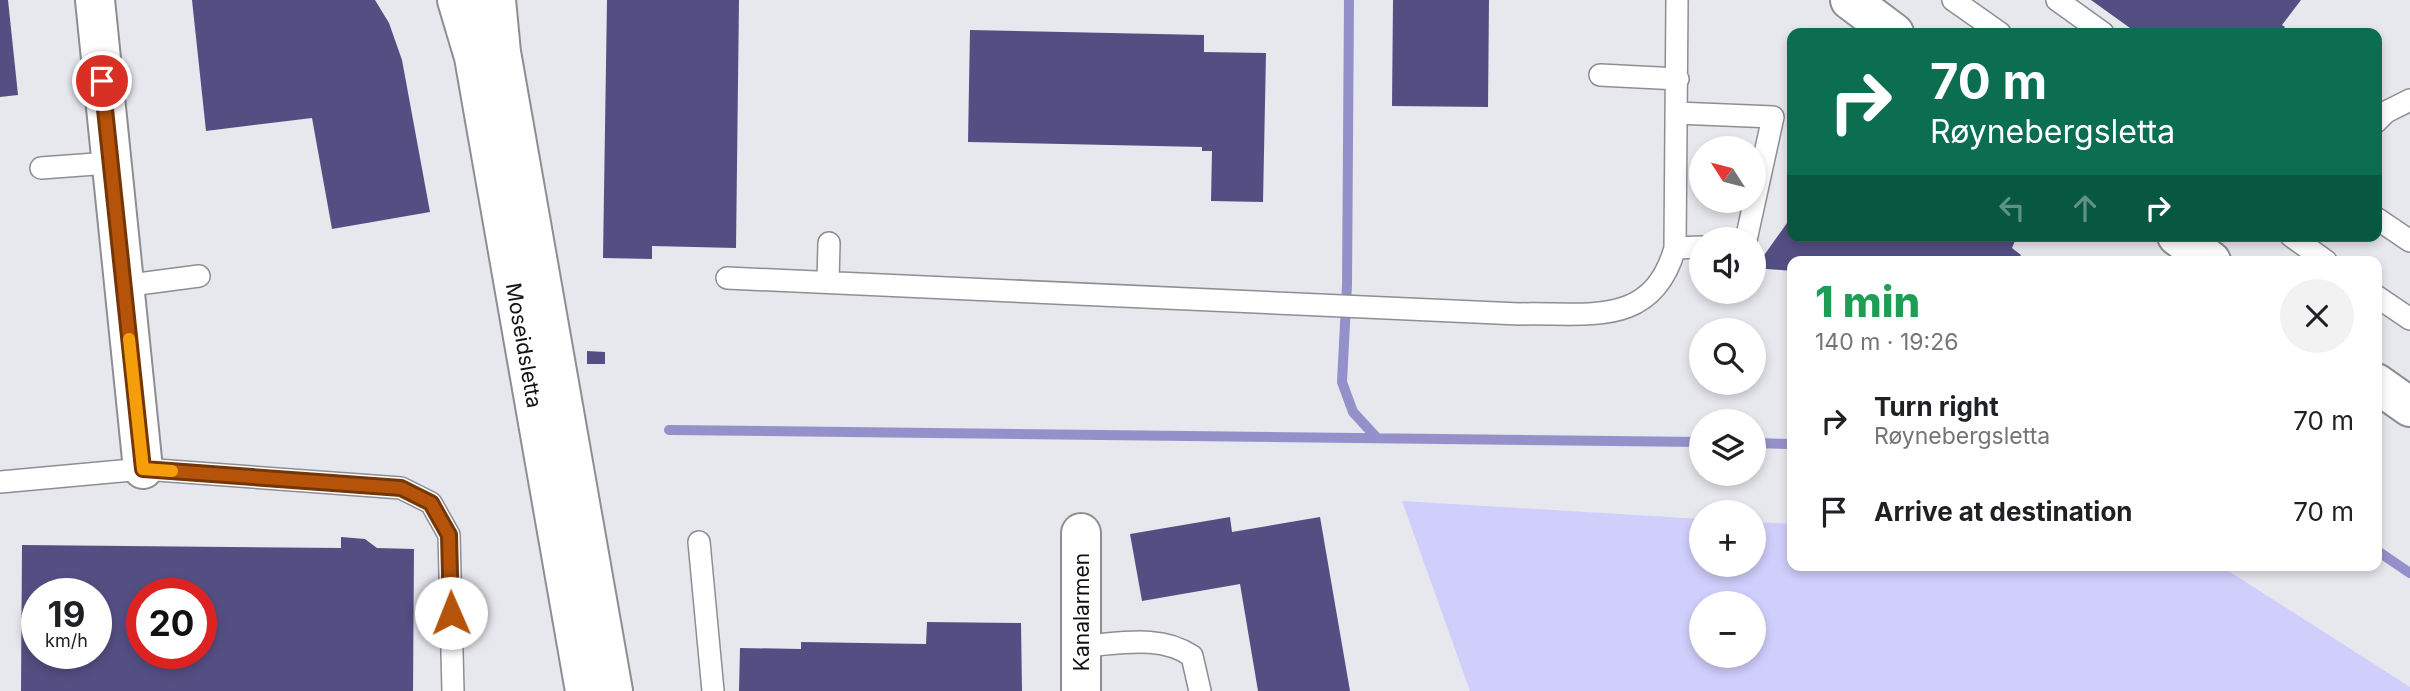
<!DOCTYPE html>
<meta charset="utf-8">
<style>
:root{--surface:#fff;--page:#f2f2f2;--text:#202124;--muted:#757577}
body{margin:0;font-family:Inter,sans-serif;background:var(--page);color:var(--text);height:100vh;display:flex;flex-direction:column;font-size:26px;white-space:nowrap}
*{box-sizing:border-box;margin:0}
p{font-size:23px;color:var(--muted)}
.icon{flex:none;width:38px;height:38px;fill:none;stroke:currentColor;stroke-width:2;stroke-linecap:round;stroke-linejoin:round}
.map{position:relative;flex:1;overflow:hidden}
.details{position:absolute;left:1787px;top:256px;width:595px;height:315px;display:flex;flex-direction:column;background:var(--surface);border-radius:14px;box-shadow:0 4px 10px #0003}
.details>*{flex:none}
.hud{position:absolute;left:1787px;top:28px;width:595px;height:214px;border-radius:14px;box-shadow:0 4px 10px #0003;background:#0b6e4f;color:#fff;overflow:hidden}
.needle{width:46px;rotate:306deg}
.tools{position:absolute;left:1689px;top:136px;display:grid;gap:14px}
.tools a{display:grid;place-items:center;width:77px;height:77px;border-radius:50%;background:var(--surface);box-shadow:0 4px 10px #0003;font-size:35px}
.speed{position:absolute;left:21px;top:578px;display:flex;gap:14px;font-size:35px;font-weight:700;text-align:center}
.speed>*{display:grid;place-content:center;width:91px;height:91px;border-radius:50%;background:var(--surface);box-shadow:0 4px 10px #0003;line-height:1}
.speed small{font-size:18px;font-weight:400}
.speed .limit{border:10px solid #d22;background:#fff;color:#111}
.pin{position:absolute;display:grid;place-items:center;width:60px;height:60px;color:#fff;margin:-30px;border:4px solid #fff;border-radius:50%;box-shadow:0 2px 7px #0007}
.me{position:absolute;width:77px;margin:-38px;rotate:359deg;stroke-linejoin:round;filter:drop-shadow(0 0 5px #0008)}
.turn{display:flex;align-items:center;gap:24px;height:147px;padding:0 28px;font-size:32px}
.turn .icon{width:91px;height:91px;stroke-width:2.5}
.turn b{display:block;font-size:49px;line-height:60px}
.lanes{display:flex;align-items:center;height:66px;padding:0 28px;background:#0003;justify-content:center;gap:35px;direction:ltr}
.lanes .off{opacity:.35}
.round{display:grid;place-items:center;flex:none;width:74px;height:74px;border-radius:37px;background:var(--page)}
.head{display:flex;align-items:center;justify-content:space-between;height:119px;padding:0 28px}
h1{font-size:42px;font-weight:800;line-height:52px;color:#1e9e55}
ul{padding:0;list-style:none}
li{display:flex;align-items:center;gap:21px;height:91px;padding:0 28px}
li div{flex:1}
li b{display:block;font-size:26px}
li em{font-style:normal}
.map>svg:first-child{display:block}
.green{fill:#d0cefb;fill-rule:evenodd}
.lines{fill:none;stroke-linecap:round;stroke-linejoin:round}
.stream{stroke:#9491ca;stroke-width:10}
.building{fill:#544f83;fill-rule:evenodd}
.service-casing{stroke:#8d8d94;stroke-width:24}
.minor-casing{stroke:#8d8d94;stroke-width:42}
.service{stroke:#fff;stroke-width:21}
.minor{stroke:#fff;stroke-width:38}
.route-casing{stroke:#753606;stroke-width:18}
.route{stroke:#b45309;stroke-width:12}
.slow{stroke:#f59e0b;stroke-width:12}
.labels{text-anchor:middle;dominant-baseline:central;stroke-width:7;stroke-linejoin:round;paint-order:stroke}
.street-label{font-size:21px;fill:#111113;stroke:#fff}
</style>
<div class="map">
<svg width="2410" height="691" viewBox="0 0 2410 691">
<rect width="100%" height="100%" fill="#e7e7ee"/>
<path class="green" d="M1402,501l299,18v46h53v-43l38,2v41h427l191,122v4h-940zM1701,604h53v52h-53z"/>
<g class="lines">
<path class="stream" d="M1349,0l-2,285 -5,97 11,30 23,25
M669,430l1032,12
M1754,443l38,1
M2376,550l34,23"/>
</g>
<path class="building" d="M0,0h8l10,95 -18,2z
M192,0h183l14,23 13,37 28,152 -98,17 -20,-111 -106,13z
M607,0h132l-3,248 -84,-2v13l-49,-1z
M1393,0h96l-1,107 -96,-1z
M2091,0h210l-19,25 3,2 -5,6h-143z
M970,30l234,5v17l62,1 -3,149 -52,-1 1,-50h-10v-4l-234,-5z
M1792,216v20h225l-5,12 9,7 -4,6h-225v10l-37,-3z
M587,351l18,1v12h-18z
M1230,517l2,15 88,-15 30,174h-92l-18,-107 -98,17 -12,-67z
M341,537l24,2 12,9 37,1 -1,142h-392l1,-146 319,3zM37,593h59v60h-59zM142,593h59v60h-59z
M927,622l94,1 1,68h-283l1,-43 61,1v-7l125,2z"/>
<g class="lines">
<defs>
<path id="service" d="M1953,0l47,33
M2057,0l46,33
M1600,75l78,4
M1677,113l96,4 -27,123
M2376,122l10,-10 24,-12
M41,168l68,-5
M2376,218l34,23
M2291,236l35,25
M1675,248l26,-1
M727,278l792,36c69,-2 133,15 156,-66l2,-248
M828,281l1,-38
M123,286l76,-10
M2376,296l34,23
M0,482l143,-13 258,19 30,15 18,32 4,156
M699,542l14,149
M1081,646c38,-2 79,-12 111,10l8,35"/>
<g id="minor">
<path d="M95,0l48,469"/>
<path id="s1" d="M457,0l17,57 111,634"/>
<path d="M496,0l5,52 112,639"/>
<path d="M1850,0l44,33"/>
<path d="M2177,236l34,25"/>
<path d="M2376,383l34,24"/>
<path d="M1081,533v158"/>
</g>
</defs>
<use href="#service" class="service-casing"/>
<use href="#minor" class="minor-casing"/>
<use href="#service" class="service"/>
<use href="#minor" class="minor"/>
</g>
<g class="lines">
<defs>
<path id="route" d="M102,81l41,388 258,19 30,15 18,32 2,78"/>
</defs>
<use href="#route" class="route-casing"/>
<use href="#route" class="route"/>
<path class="slow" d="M129,339l14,130 29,2"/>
</g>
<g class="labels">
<g class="street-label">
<text stroke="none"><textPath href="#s1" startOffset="352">Moseidsletta</textPath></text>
<text transform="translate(1081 612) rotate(-90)">Kanalarmen</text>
</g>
</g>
</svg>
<div class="tools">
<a><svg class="needle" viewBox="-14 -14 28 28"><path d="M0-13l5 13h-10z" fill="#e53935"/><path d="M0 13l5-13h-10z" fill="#757577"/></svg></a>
<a><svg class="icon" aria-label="sound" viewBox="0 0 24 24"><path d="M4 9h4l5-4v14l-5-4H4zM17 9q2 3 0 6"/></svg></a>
<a><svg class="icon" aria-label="search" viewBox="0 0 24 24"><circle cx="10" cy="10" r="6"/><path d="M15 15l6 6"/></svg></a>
<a><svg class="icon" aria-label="layers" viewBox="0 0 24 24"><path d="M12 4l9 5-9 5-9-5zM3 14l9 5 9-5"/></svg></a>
<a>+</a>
<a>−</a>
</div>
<div class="speed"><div>19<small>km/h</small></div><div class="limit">20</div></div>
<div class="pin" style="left:102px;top:81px;background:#d93025"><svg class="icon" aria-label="arrive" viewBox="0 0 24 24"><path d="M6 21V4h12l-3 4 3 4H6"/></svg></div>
<svg class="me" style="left:451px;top:613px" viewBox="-20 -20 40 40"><circle r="19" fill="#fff"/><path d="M0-13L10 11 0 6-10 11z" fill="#b45309"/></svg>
<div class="hud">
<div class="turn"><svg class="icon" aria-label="right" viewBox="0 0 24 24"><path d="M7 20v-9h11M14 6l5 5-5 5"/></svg><div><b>70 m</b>Røynebergsletta</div></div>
<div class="lanes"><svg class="icon off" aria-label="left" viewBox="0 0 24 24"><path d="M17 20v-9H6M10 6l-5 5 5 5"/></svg><svg class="icon off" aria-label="ahead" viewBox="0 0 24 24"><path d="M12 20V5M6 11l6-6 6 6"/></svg><svg class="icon" aria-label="right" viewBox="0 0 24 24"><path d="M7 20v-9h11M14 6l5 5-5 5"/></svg></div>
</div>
<section class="details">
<div class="head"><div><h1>1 min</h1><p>140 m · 19:26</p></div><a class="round"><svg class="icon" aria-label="close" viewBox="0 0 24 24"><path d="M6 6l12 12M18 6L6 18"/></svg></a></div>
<ul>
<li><svg class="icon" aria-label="right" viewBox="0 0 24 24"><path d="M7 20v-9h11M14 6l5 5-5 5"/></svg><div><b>Turn right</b><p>Røynebergsletta</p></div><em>70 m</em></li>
<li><svg class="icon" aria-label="arrive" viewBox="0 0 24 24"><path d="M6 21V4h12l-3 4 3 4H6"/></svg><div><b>Arrive at destination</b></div><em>70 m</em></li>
</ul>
</section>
</div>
